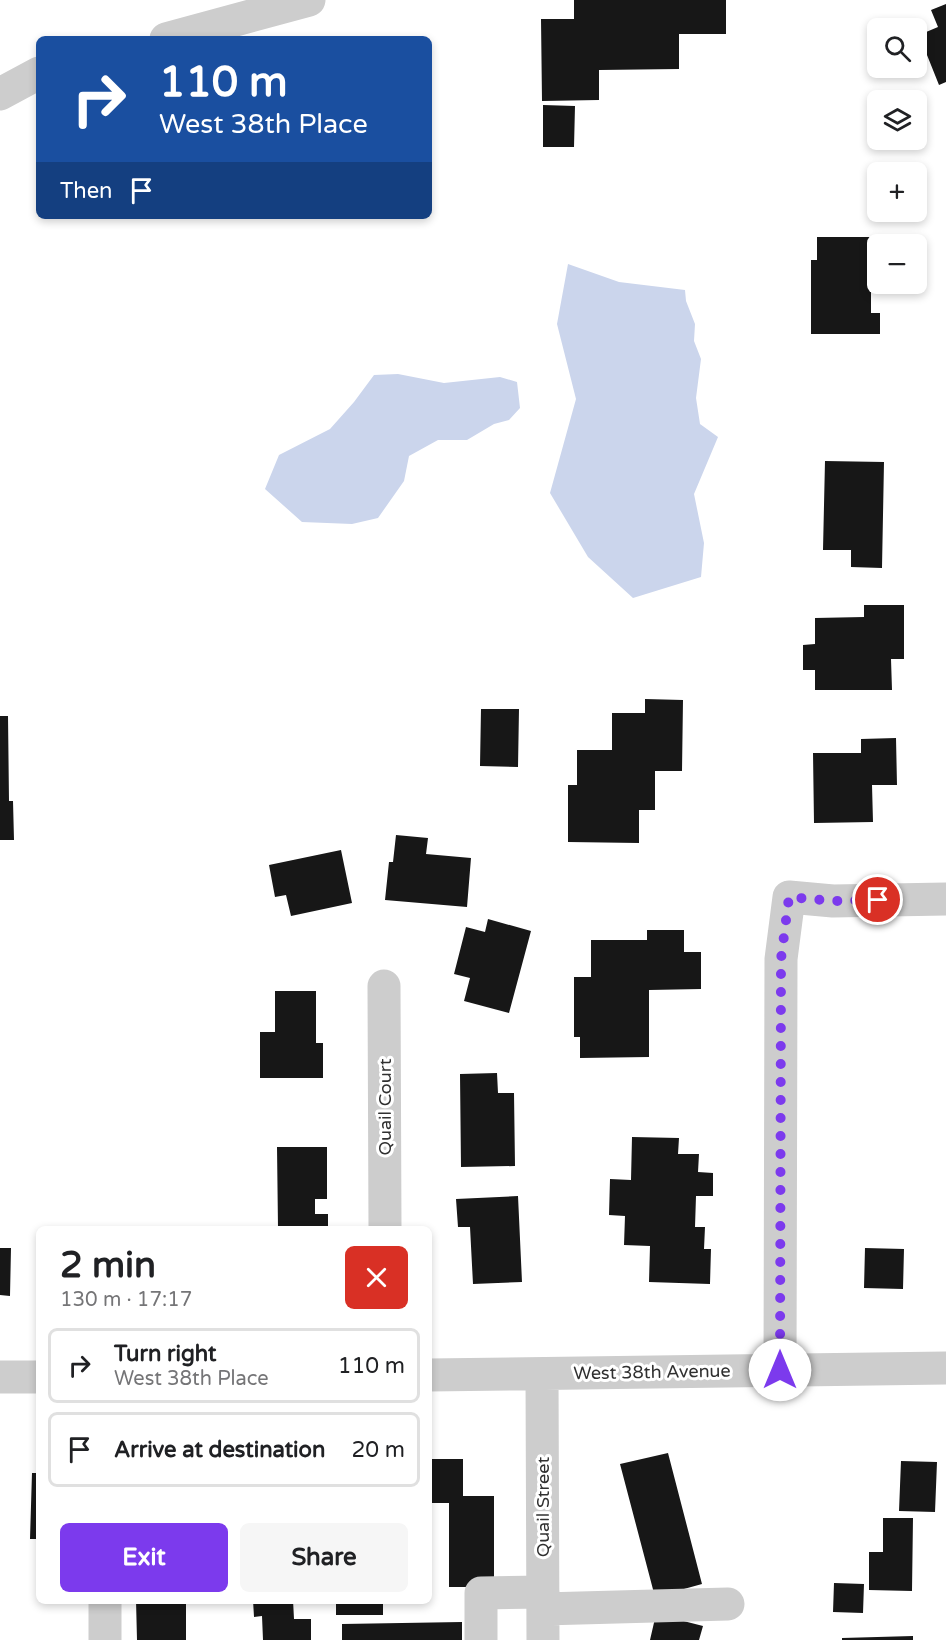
<!DOCTYPE html>
<meta charset="utf-8">
<style>
:root{--surface:#fff;--page:#f6f6f6;--text:#202124;--muted:#757577;--line:#e0e0e0;--accent:#7c3aed}
body{margin:0;font-family:"Varela Round",sans-serif;background:var(--page);color:var(--text);height:100vh;display:flex;flex-direction:column;font-size:22px;white-space:nowrap}
*{box-sizing:border-box;margin:0}
p{font-size:20px;color:var(--muted)}
.icon{flex:none;width:33px;height:33px;fill:none;stroke:currentColor;stroke-width:2;stroke-linecap:round;stroke-linejoin:round}
.map{position:relative;flex:1;overflow:hidden}
.sheet{position:absolute;left:36px;top:1226px;width:396px;height:378px;display:flex;flex-direction:column;background:var(--surface);border-radius:9px;box-shadow:0 3px 9px #0003}
.sheet>*{flex:none}
.banner{position:absolute;left:36px;top:36px;width:396px;height:183px;border-radius:9px;box-shadow:0 3px 9px #0003;background:#1a4fa0;color:#fff;overflow:hidden}
.controls{position:absolute;left:867px;top:18px;display:grid;gap:12px}
.controls a{display:grid;place-items:center;width:60px;height:60px;border-radius:9px;background:var(--surface);box-shadow:0 3px 9px #0003;font-size:30px}
.pin{position:absolute;display:grid;place-items:center;width:51px;height:51px;color:#fff;margin:-26px;border:3px solid #fff;border-radius:50%;box-shadow:0 2px 6px #0007}
.me{position:absolute;width:66px;margin:-33px;rotate:0deg;stroke-linejoin:round;filter:drop-shadow(0 0 4px #0008)}
.turn{display:flex;align-items:center;gap:21px;height:126px;padding:0 24px;font-size:27px}
.turn .icon{width:78px;height:78px;stroke-width:2.5}
.turn b{display:block;font-size:42px;line-height:51px}
.then{display:flex;align-items:center;height:57px;padding:0 24px;background:#0003;gap:12px;font-size:22px}
.round{display:grid;place-items:center;flex:none;width:63px;height:63px;border-radius:9px;background:var(--page)}
.headline{display:flex;align-items:center;justify-content:space-between;height:102px;padding:0 24px}
h1{font-size:36px;font-weight:700;line-height:45px}
.cta{display:flex;gap:12px;margin-top:auto;padding:12px 24px}
.cta a{flex:1;height:69px;border-radius:9px;background:var(--accent);color:#fff;font-size:24px;font-weight:700;line-height:69px;text-align:center}
.cta a+a{background:var(--page);color:var(--text)}
ul{padding:0;list-style:none}
li{display:flex;align-items:center;gap:18px;height:75px;margin:0 12px 9px;padding:0 12px;border:3px solid var(--line);border-radius:9px}
li div{flex:1}
li b{display:block;font-size:22px}
li em{font-style:normal}
.map>svg:first-child{display:block}
.water{fill:#cbd5ec}
.building{fill:#171717}
.lines{fill:none;stroke-linecap:round;stroke-linejoin:round}
.minor{stroke:#cdcdcd;stroke-width:33}
.route{stroke:#7c3aed;stroke-width:10;stroke-dasharray:0 18}
.labels{text-anchor:middle;dominant-baseline:central;stroke-width:6;stroke-linejoin:round;paint-order:stroke}
.street-label{font-size:18px;fill:#303030;stroke:#fff}
</style>
<div class="map">
<svg width="946" height="1640" viewBox="0 0 946 1640">
<rect width="100%" height="100%" fill="#fff"/>
<path class="water" d="M568,264l51,18 66,8 1,11 9,23 -1,17 7,18 -5,39 4,26 18,13 -24,57 10,49 -3,34 -68,21 -45,-41 -38,-64 26,-94 -19,-75z
M398,374l46,9 56,-6 17,5 3,26 -11,12 -15,4 -27,16h-29l-29,16 -5,25 -26,37 -26,6 -50,-2 -37,-33 14,-34 51,-26 24,-27 20,-27z"/>
<path class="building" d="M574,0h152v34h-47v35l-80,1v30l-57,1 -1,-82h33z
M946,4v78l-7,3 -20,-50 19,-8 -7,-17z
M543,105l32,1 -1,41h-31z
M817,237h64v7h-3v40h11v7h-18v22h9v21h-69v-74h6z
M825,461l59,1 -2,106 -31,-1v-17h-28z
M864,605h40v54h-13l1,31h-77v-20h-12v-25l12,-1v-26l49,-1z
M645,699l38,1 -1,71h-27v39h-16v33l-71,-1v-57h9v-35h35v-37h33z
M481,709h38l-1,58 -38,-1z
M0,716h8l1,85h4l1,39h-14z
M896,738l1,47h-25l1,37 -59,1 -1,-70h48v-14z
M396,835l32,3 -2,16 45,4 -4,49 -82,-7 4,-38h4z
M341,850l11,53 -61,13 -5,-21 -11,2 -6,-32z
M488,919l43,12 -22,82 -45,-12 6,-23 -16,-4 12,-47 19,5z
M647,930h37v22h17v37l-52,1v67l-69,1v-21h-6v-60h17v-37h56z
M275,991h41v52h7v35h-63v-46h15z
M497,1073l1,20h16l1,73 -54,1 -1,-93z
M632,1137l47,1 -1,16h21l-1,18 15,1v23h-17l-1,31h10l-1,22h7l-1,35 -61,-2 1,-36 -26,-1 1,-29 -16,-1 1,-36 21,1z
M277,1147h50v52h-12v15h13v14h-50z
M518,1196l4,86 -49,2 -3,-57h-12l-2,-28z
M0,1248h11l-1,48 -10,-1z
M865,1248l39,1 -1,40 -39,-1z
M668,1453l34,131 -47,13 -35,-133z
M429,1459h34v37h31v91h-45v-84h-20z
M901,1461l36,1 -2,50 -36,-1z
M32,1473h7v66h-9z
M883,1518h30l-1,73 -43,-1v-38h14z
M834,1583l30,1 -1,29 -30,-1z
M136,1600h50v40h-49z
M253,1600h40l1,19h17v21h-48l-1,-24 -8,1z
M336,1600h47v15h-47z
M656,1614l47,12 -4,14h-49z
M462,1622v18h-120v-16z
M913,1636v4h-71v-2z"/>
<g class="lines">
<path class="minor" d="M166,39l143,-39
M0,94l39,-21
M789,897l44,4 113,-2
M384,986l1,242
M780,1370l1,-411 8,-62
M542,1374l1,266
M429,1375l517,-7
M0,1377h39
M543,1609l185,-5
M105,1640v-40
M481,1640v-47l62,-1"/>
</g>
<g class="lines">
<path class="route" d="M780,1370l1,-411 8,-62 44,4 45,-1"/>
</g>
<g class="labels">
<g class="street-label">
<text transform="translate(385 1107) rotate(-90)">Quail Court</text>
<text transform="translate(652 1372) rotate(-1)">West 38th Avenue</text>
<text transform="translate(543 1507) rotate(-90)">Quail Street</text>
</g>
</g>
</svg>
<div class="controls">
<a><svg class="icon" aria-label="search" viewBox="0 0 24 24"><circle cx="10" cy="10" r="6"/><path d="M15 15l6 6"/></svg></a>
<a><svg class="icon" aria-label="layers" viewBox="0 0 24 24"><path d="M12 4l9 5-9 5-9-5zM3 14l9 5 9-5"/></svg></a>
<a>+</a>
<a>−</a>
</div>
<div class="pin" style="left:878px;top:900px;background:#d93025"><svg class="icon" aria-label="arrive" viewBox="0 0 24 24"><path d="M6 21V4h12l-3 4 3 4H6"/></svg></div>
<svg class="me" style="left:780px;top:1370px" viewBox="-20 -20 40 40"><circle r="19" fill="#fff"/><path d="M0-13L10 11 0 6-10 11z" fill="#7c3aed"/></svg>
<div class="banner">
<div class="turn"><svg class="icon" aria-label="right" viewBox="0 0 24 24"><path d="M7 20v-9h11M14 6l5 5-5 5"/></svg><div><b>110 m</b>West 38th Place</div></div>
<div class="then">Then<svg class="icon" aria-label="arrive" viewBox="0 0 24 24"><path d="M6 21V4h12l-3 4 3 4H6"/></svg></div>
</div>
<section class="sheet">
<div class="headline"><div><h1>2 min</h1><p>130 m · 17:17</p></div><a class="round" style="background:#d93025;color:#fff"><svg class="icon" aria-label="close" viewBox="0 0 24 24"><path d="M6 6l12 12M18 6L6 18"/></svg></a></div>
<ul>
<li><svg class="icon" aria-label="right" viewBox="0 0 24 24"><path d="M7 20v-9h11M14 6l5 5-5 5"/></svg><div><b>Turn right</b><p>West 38th Place</p></div><em>110 m</em></li>
<li><svg class="icon" aria-label="arrive" viewBox="0 0 24 24"><path d="M6 21V4h12l-3 4 3 4H6"/></svg><div><b>Arrive at destination</b></div><em>20 m</em></li>
</ul>
<div class="cta"><a>Exit</a><a>Share</a></div>
</section>
</div>
